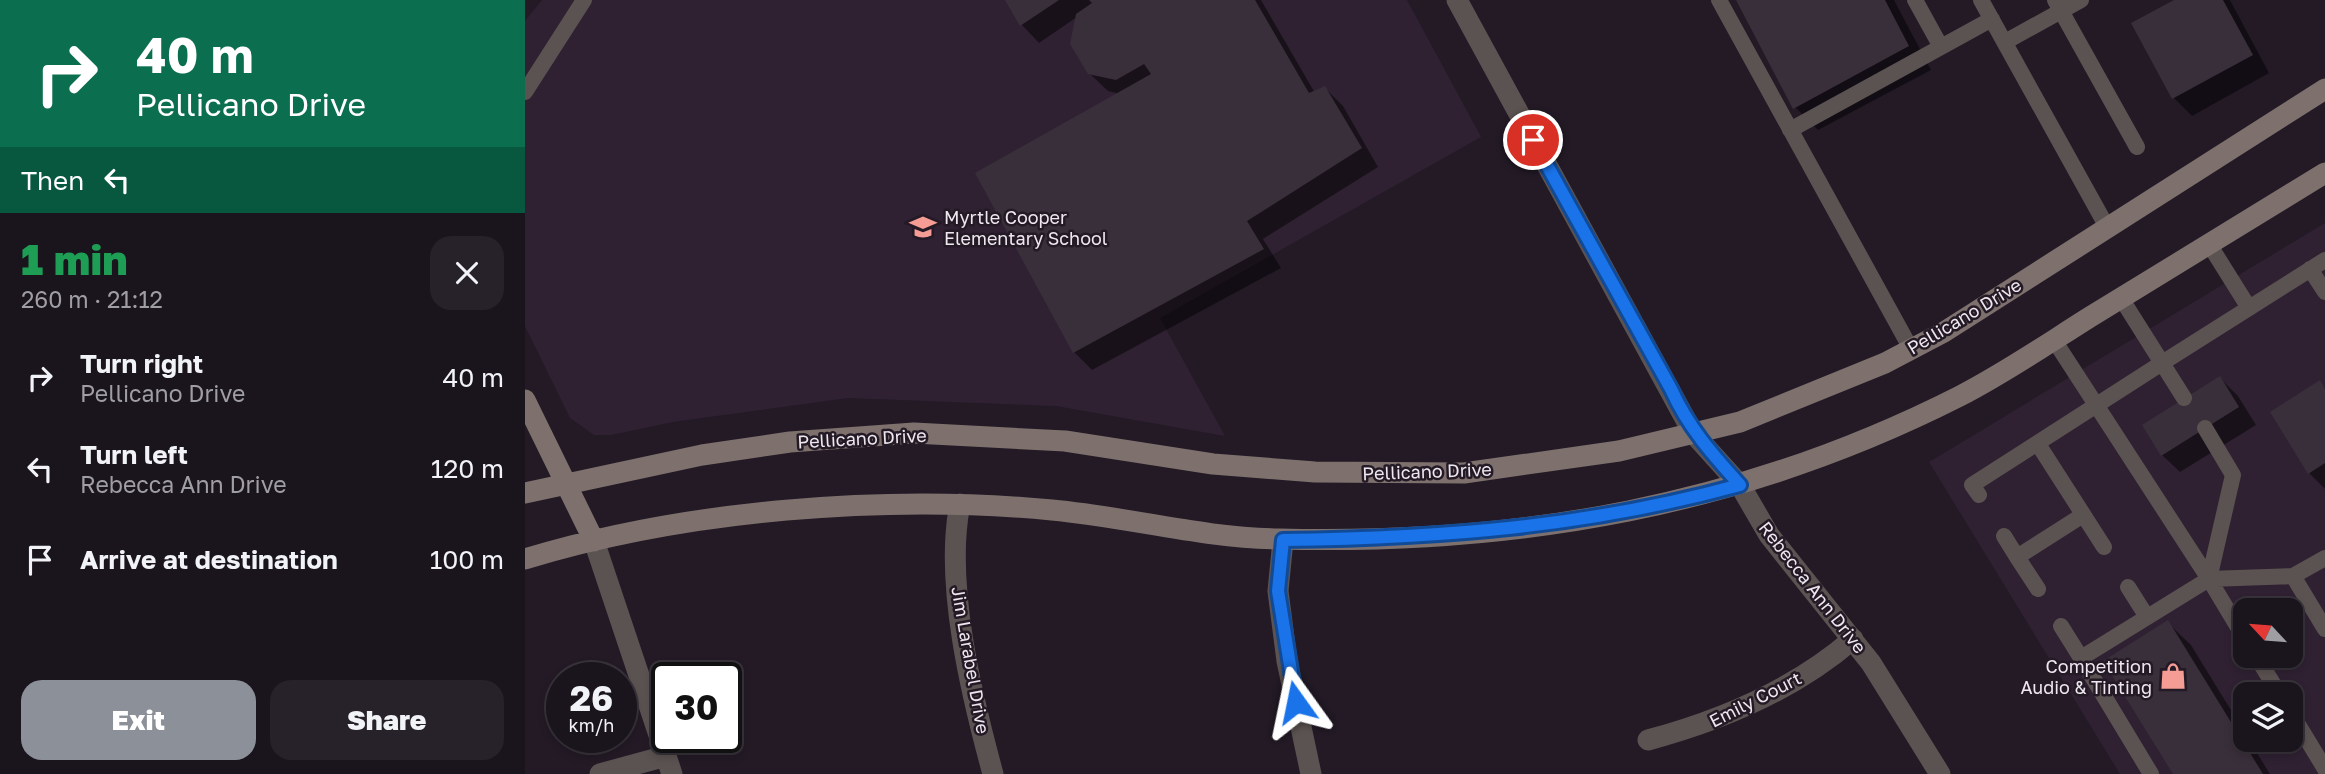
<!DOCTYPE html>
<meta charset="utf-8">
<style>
:root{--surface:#1a141c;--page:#272129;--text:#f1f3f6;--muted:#9f9ea3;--line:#38333b;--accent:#8c9099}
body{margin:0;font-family:"Golos Text",sans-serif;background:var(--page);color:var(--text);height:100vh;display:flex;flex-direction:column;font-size:26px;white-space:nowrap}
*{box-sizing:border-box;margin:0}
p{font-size:23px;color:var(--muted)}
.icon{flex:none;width:38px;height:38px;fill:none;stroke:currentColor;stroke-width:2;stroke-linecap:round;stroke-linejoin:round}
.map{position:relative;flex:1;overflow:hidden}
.side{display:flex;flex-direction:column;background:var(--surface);width:525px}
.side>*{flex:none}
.guide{background:#0b6e4f;color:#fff;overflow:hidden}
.needle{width:46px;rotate:296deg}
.tools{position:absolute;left:1708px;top:598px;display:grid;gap:14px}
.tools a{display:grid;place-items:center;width:70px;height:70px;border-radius:14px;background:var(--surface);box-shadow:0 4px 10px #0003,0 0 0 2px var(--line);font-size:35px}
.speed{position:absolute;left:21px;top:662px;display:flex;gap:14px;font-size:35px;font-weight:700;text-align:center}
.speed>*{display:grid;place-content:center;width:91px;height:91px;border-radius:50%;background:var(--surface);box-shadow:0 4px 10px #0003,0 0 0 2px var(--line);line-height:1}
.speed small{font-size:18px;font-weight:400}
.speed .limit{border:4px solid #111;border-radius:10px;background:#fff;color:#111}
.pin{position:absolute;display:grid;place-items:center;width:60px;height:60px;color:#fff;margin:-30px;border:4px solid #fff;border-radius:50%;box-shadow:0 2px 7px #0007}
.me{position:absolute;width:77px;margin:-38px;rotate:348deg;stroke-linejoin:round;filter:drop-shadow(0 0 5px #0008)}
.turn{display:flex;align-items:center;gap:24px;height:147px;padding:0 21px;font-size:32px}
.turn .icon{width:91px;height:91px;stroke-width:2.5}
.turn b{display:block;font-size:49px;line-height:60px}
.then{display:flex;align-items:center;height:66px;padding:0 21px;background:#0003;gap:14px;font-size:26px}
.round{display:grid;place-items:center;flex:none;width:74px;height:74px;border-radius:21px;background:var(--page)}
.head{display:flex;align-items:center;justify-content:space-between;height:119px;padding:0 21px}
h1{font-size:42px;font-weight:800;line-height:52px;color:#1e9e55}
.primary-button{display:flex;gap:14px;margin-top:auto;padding:14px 21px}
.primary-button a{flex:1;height:80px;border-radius:21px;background:var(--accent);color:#fff;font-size:28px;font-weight:800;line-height:80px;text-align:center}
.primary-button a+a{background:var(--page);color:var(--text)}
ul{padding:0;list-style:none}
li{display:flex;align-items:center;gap:21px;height:91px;padding:0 21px}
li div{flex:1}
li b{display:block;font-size:26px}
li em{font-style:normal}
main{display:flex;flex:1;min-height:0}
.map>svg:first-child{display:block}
.built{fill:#2f2132;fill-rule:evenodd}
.shadow{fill:#0007}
.building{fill:#392f3b}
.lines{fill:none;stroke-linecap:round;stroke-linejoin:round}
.lane{stroke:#5b5351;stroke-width:16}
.street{stroke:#5b5351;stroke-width:21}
.secondary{stroke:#7e716d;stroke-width:21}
.route-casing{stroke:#114b97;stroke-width:18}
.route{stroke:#1a73e8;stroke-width:12}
.labels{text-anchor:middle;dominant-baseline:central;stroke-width:5;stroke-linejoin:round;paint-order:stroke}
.poi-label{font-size:18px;fill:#eee7ef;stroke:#231a26;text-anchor:start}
.street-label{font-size:18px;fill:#eee7ef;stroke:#231a26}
</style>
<main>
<section class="side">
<div class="guide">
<div class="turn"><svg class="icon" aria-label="right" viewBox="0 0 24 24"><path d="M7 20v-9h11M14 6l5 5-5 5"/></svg><div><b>40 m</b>Pellicano Drive</div></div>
<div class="then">Then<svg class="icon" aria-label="left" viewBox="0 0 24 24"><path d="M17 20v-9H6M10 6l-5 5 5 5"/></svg></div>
</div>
<div class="head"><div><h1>1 min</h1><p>260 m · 21:12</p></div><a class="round"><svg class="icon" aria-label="close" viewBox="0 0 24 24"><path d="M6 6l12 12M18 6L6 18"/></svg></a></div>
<ul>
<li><svg class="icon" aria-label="right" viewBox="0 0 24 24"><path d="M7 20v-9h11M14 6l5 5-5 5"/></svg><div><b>Turn right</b><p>Pellicano Drive</p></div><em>40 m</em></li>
<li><svg class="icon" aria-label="left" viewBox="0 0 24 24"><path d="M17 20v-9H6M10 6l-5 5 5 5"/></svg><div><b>Turn left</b><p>Rebecca Ann Drive</p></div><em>120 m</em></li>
<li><svg class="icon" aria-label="arrive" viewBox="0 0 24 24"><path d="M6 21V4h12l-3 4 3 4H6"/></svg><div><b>Arrive at destination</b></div><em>100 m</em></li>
</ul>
<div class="primary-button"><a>Exit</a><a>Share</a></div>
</section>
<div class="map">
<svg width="1800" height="774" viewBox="0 0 1800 774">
<rect width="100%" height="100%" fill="#231a26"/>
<path class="built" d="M17,0h865l74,137 -321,181 65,118 -169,-30 -208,-8 -175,24 -62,13h-17l-24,-17 -45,-92v-305z
M1800,223v551h-205l-191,-312zM1720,611h46v45h-46zM1720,695h46v45h-46z"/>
<path class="shadow" d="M482,0h254l54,93 10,-5 18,18 35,61 -115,72 18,29 -189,102 -18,-18 46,-258 -12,-3 -19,-18 -12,-56 -38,26 -17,-18z
M1213,0h156l37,70 -113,60 -23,-23z
M1652,0h53l39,73 -77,43 -18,-18z
M1695,378l18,18 18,29 -76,47 -18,-17z
M1794,383l6,5v101l-16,-16z
M1643,623l23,22 54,88v7h4l21,34h-95z"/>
<path class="building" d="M480,0h54l-39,26z
M564,0h166l54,93 16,-7 37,62 -115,73 17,28 -191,104 -98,-180 176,-99 -7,-10 -28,16 -28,-6 -18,-30 6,-30 16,-11z
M1211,0h149l24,46 -116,63z
M1649,0h49l30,55 -81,44 -41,-76z
M1695,376l19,31 -78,49 -19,-31z
M1795,380l5,9v74l-17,11 -38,-62z
M1643,620l95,154h-90l-70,-113z"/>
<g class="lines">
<path class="lane" d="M1194,0l192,349
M1390,0l26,47
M1456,0l126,227
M1530,0l82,147
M1480,42l76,-42
M0,92l59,-92
M1265,130l202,-111
M1684,244l40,64 76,-48
M1785,269l15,23
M1529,340l155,239
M1659,398l-22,-35 87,-55
M1680,428l28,47 -24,104
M1513,444l66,103
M1454,495l-7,-10 190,-122 -41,-65
M1479,536l13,21
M1800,558l-32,18 32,53
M1684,579l84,-3
M1603,587l19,30
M1513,589l-21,-32 66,-42
M1536,626l20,32
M1731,656l24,39
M1766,713l34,56
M1626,774l-70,-116 128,-79 36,60"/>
<path class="street" d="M932,0l236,433 47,52 29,50 102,128 69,111
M435,504c-16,79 12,193 33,270
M758,540l-5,51 9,70 24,113
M69,541l78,233
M1123,740c75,-20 146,-50 205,-101
M75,774l66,-18"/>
<path class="secondary" d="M0,400l69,141
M0,493l177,-38 88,-13 124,-9 151,8 148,23 102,8 149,1 155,-22 121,-29 145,-59 59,-31 381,-243
M0,559c161,-49 360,-65 527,-49 76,7 151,28 227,29 241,6 464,-33 681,-143 45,-23 87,-52 130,-79 78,-48 156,-96 235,-144"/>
</g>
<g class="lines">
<defs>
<path id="route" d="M771,702l-18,-111 5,-51c158,-2 304,-13 457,-55 -28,-31 -52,-58 -69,-96l-138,-249"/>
</defs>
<use href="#route" class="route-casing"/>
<use href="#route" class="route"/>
</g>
<defs>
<symbol id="school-bare" viewBox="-9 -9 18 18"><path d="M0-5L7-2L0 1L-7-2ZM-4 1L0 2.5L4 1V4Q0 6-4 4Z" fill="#f59c95" stroke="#231a26" stroke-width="2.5" paint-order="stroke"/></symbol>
<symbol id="shop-bare" viewBox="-9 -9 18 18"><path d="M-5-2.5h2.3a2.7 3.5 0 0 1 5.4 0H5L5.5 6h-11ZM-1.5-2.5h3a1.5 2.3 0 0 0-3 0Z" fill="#f59c95" stroke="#231a26" stroke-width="2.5" paint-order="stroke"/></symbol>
</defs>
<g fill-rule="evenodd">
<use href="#school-bare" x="379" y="208" width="38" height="38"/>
<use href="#shop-bare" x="1629" y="657" width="38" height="38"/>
</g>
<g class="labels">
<g class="poi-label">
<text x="419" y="217">Myrtle Cooper<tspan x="419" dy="21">Elementary School</tspan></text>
<text x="1627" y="666" text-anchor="end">Competition<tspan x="1627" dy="21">Audio &amp; Tinting</tspan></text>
</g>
<g class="street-label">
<text transform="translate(1439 316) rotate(-31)">Pellicano Drive</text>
<text transform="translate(337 438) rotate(-3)">Pellicano Drive</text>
<text transform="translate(902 471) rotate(-2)">Pellicano Drive</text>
<text transform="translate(1288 587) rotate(52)">Rebecca Ann Drive</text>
<text transform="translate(446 660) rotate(80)">Jim Larabel Drive</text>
<text transform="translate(1230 699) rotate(-27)">Emily Court</text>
</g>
</g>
</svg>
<div class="tools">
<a><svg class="needle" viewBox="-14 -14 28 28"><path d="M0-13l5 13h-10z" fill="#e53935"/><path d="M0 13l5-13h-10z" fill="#9f9ea3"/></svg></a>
<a><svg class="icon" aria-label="layers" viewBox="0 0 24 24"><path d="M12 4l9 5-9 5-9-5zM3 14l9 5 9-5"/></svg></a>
</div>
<div class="speed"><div>26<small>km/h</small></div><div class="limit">30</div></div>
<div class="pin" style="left:1008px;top:140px;background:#d93025"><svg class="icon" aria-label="arrive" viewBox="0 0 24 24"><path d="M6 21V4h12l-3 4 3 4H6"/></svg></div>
<svg class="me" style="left:771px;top:702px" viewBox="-20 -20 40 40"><path d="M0-17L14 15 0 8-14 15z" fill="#1a73e8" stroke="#fff" stroke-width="4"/></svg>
</div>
</main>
